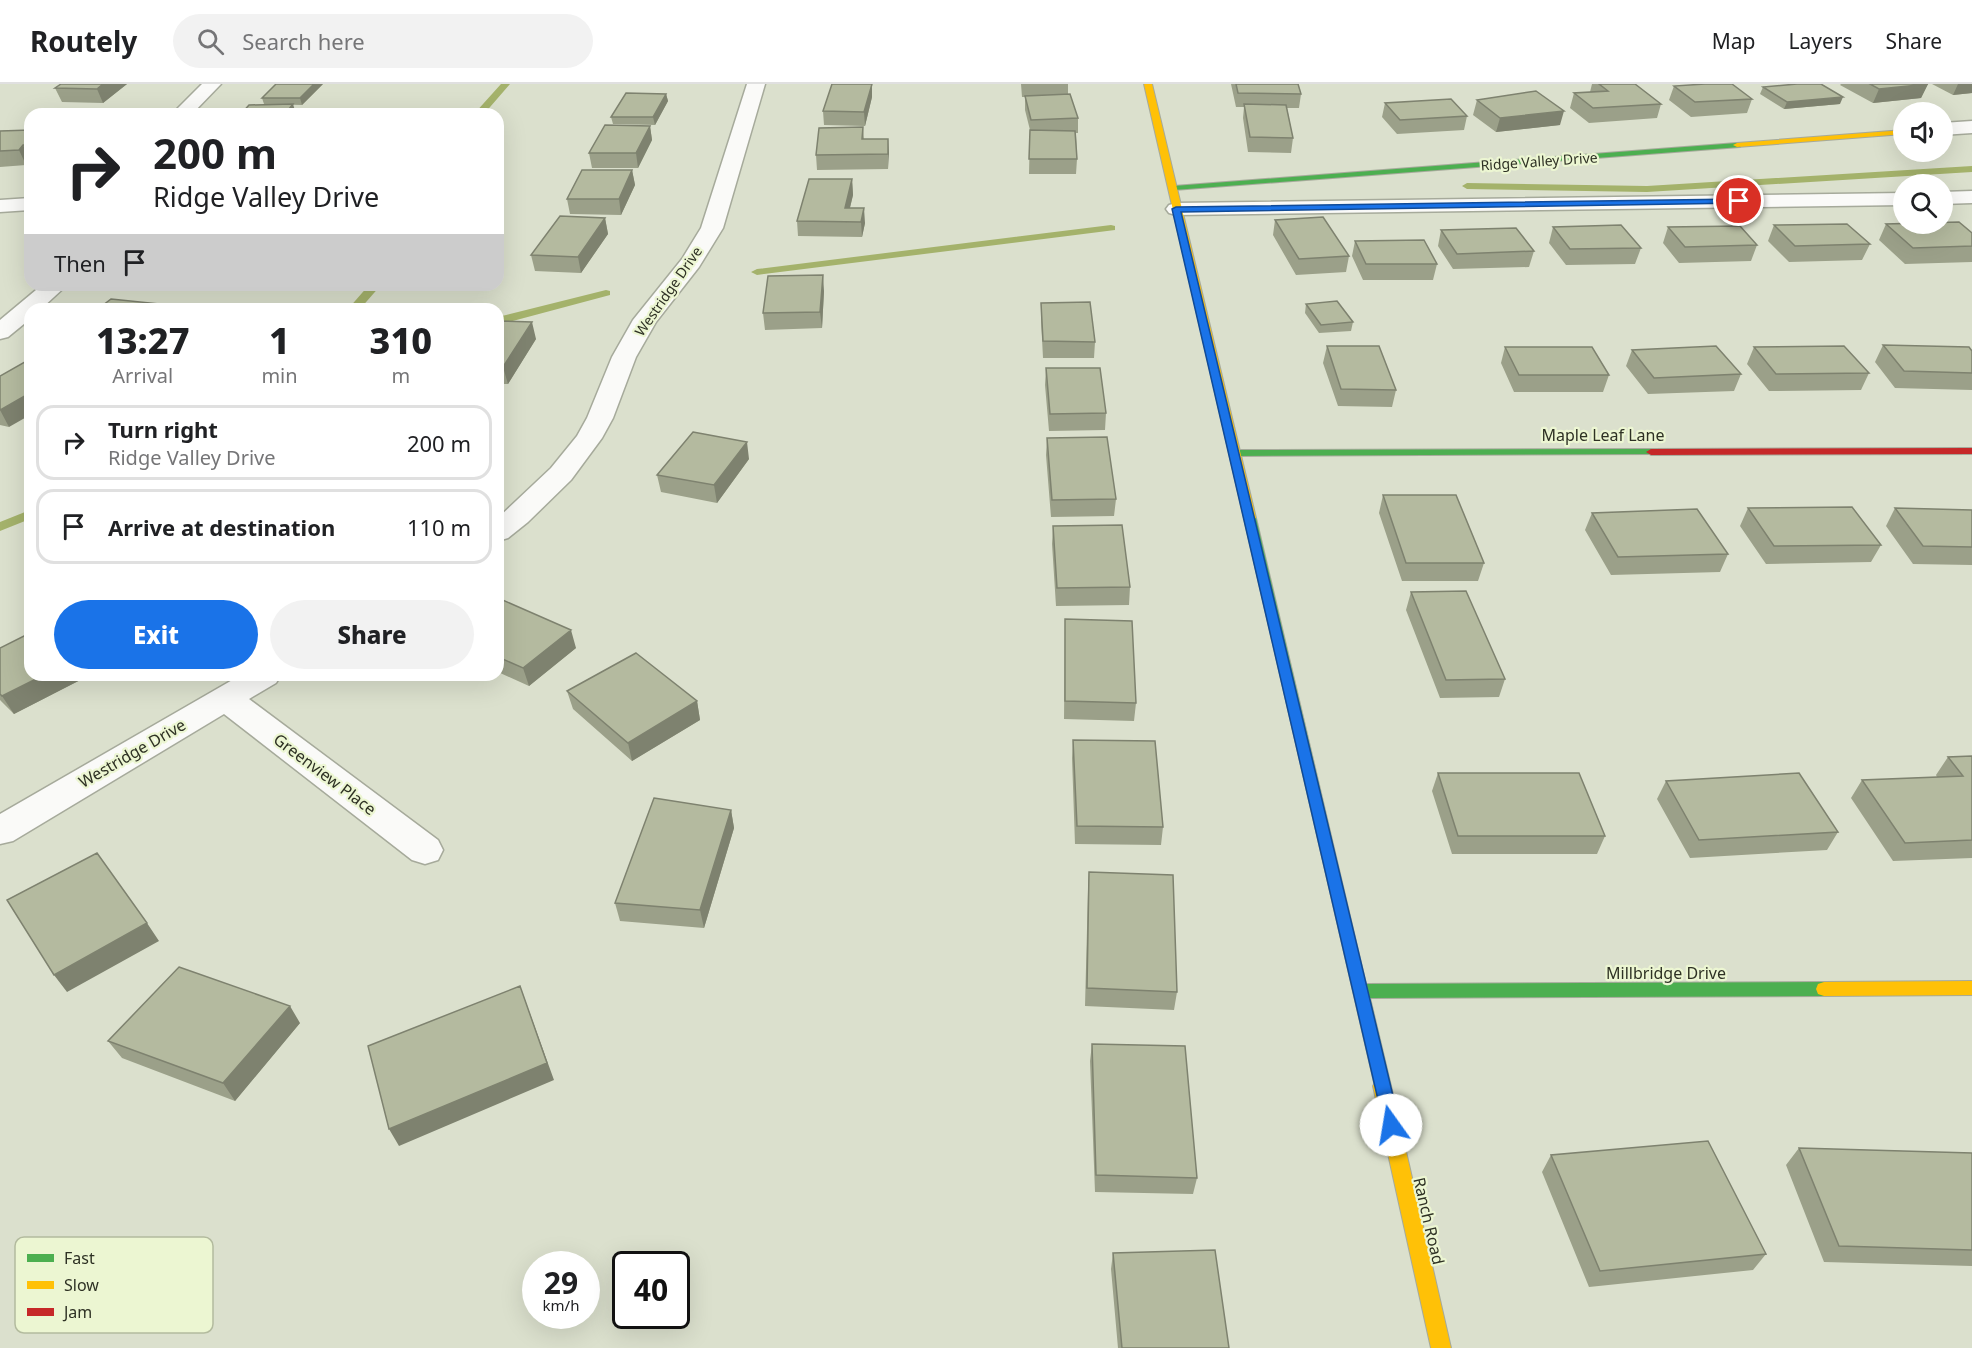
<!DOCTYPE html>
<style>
:root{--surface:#fff;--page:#f2f2f2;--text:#202124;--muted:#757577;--line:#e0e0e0;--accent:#1a73e8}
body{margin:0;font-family:"Noto Sans",sans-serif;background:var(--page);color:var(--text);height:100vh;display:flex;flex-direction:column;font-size:22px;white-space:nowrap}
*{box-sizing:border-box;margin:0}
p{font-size:20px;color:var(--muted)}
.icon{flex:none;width:33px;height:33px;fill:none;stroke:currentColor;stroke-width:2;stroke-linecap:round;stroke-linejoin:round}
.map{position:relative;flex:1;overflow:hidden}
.details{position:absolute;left:24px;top:219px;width:480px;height:378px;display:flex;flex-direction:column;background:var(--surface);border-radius:18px;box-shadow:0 6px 24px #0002}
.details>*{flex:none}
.guide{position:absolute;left:24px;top:24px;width:480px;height:183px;border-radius:18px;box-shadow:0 6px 24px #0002;background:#fff;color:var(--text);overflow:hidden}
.fabs{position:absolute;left:1893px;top:18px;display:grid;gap:12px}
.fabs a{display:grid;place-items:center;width:60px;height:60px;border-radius:50%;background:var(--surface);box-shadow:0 6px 24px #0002;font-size:30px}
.speed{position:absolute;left:522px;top:1167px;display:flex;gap:12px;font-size:30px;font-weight:700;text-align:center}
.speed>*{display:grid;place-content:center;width:78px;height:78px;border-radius:50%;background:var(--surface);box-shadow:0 6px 24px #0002;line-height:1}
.speed small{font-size:15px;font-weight:400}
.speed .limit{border:3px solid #111;border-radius:9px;background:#fff;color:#111}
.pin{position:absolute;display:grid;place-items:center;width:51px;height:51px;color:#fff;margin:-26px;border:3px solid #fff;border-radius:50%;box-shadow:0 2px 6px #0007}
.me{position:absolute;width:66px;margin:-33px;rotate:347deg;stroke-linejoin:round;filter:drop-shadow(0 0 4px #0008)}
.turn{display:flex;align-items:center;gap:21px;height:126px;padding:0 30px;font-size:27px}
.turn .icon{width:78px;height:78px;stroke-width:2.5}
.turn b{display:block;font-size:42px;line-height:51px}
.then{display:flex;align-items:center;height:57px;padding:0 30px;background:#0003;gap:12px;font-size:22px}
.eta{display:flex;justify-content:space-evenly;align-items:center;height:102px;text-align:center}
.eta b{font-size:36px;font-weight:800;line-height:42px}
.action{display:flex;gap:12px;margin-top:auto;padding:12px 30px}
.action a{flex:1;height:69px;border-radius:36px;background:var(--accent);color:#fff;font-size:24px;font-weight:800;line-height:69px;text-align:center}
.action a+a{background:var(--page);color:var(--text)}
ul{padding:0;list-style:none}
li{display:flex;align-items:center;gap:18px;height:75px;margin:0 12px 9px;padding:0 18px;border:3px solid var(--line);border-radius:18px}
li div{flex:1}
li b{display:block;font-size:22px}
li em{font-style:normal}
header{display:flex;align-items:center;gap:36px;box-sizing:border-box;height:84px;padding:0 30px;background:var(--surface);border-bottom:2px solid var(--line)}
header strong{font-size:28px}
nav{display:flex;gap:33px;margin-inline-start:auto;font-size:21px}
.search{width:420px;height:54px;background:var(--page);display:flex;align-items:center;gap:15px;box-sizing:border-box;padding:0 21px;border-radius:33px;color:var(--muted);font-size:22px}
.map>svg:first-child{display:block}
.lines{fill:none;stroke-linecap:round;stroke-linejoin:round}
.stream{fill:#a4b26b;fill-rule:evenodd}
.street-casing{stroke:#a6aa9b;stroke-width:3}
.fast-casing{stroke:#a6aa9b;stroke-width:2}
.slow-casing{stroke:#a6aa9b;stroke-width:2}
.jam-casing{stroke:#a6aa9b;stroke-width:2}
.street{fill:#fafaf8;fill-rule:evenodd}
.fast{fill:#4caf50;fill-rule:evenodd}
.slow{fill:#ffc107;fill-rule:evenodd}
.jam{fill:#c62828;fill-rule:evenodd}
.wall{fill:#9ba089}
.shaded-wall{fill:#7e826f}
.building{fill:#b4ba9f;stroke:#7e826f;stroke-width:1.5}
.route{fill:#1a73e8;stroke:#114b97;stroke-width:1.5}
.labels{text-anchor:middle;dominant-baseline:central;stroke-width:4.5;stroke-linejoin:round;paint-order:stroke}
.far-street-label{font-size:14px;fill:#2e3124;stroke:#ecf6d2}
.street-label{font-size:16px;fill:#2e3124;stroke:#ecf6d2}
.key{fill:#ecf6d2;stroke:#b3bb9e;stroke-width:1.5}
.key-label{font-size:16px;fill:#2e3124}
</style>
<header>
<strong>Routely</strong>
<div class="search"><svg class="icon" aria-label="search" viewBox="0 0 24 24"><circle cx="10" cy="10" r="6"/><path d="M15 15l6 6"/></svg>Search here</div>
<nav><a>Map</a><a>Layers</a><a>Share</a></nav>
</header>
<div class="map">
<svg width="1972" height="1264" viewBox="0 0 1972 1264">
<rect width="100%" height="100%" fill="#dbe0cd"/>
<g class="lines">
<path class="stream" d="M501,0h9l-26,30h-10z
M1972,82v6l-325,20 -180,-3 -5,-3 5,-3 180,3z
M1111,141l4,1v4l-358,45 -6,-3 6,-3z
M369,201h12l-21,24h-12z
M606,206l4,1v4l-112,30v-8z
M30,426v9l-30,12v-9z"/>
<defs>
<path id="street" d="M202,0h19l-29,30h-20z
M747,0h18l-42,144 -24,39 -43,55 -20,35 -23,61 -11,20 -31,42 -43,42 -20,16 -10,3v-23l53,-50 26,-32 10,-18 25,-61 21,-37 49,-61 19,-31z
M1972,37v12l-30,2v-12z
M1972,107v12l-30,1v-12z
M1904,109v12l-728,10 -7,-2 -3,-4 3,-4 7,-2z
M30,114v12l-30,2v-12z
M42,201h25l-26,24h-11v10l-22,18 -8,2v-19z
M241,591h40l-5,8 -27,16 189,141 5,10 -5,10 -13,4 -13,-4 -188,-146 -211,127 -13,3v-30z"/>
<path id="fast" d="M1737,59l4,2 -1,2 -566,43 -4,-2 4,-2z
M1651,365l5,3 -1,2 -421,2 -5,-3 5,-3z
M1250,431l6,3 110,466 458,-2 6,2 2,5 -2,5 -6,2 -454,2 21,88 -3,5 -6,3 -6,-3 -132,-573z"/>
<path id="slow" d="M1144,0h8l104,434 -6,3 -6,-3z
M1904,46v4l-167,13 -4,-2 4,-2z
M1972,897v14l-148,1 -6,-2 -2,-5 2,-5 6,-2z
M1382,994l6,3 3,5 60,262h-20l-58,-262 3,-5z"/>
<path id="jam" d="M1972,364v6l-321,1 -5,-3 5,-3z"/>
</defs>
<use href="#street" class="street-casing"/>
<use href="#fast" class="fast-casing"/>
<use href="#slow" class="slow-casing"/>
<use href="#jam" class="jam-casing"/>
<use href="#street" class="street"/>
<use href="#fast" class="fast"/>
<use href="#slow" class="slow"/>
<use href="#jam" class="jam"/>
</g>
<path class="wall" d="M61,0h66l-24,19 -41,-1 -7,-14z
M323,0l-21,21 -38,-1 -2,-6z
M1021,0h47v10l10,24v15h-2l1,26 -1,15h-47l1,-44 -5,-20v-13h-3z
M1231,0h67l3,10 -2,14h-12l6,30 -2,15 -43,-1 -5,-34 1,-11h-8z
M1592,0h43l26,20 -4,14 -68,5 -19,-15 4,-15 16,-1z
M1841,0h87l-7,14 -48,5 -33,-18z
M1932,0h40v9l-19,2z
M1674,2l78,13 -5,14 -56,4 -22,-17z
M1763,3l77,17 -56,5 -24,-15z
M666,10l2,7 -13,24 -42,-1 -2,-7z
M872,13l-7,29 -41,-1 -1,-14z
M1477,16l83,25 -64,7 -23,-17z
M1385,19l82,13 -3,14 -67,4 -15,-17z
M650,42l2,14 -14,28h-46l-3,-15z
M863,43l1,12h24v30l-71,1 -1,-15z
M30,46v30l-4,5 -26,2v-36z
M632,86l3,15 -14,30 -51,-1 -3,-15z
M852,95l1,16 -3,13 15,15 -3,14 -64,-1 -1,-15z
M605,134l3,16 -27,39 -46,-2 -4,-16z
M1275,136l74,36 -3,16 -50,3 -23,-40z
M1886,140l86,9v29l-67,2 -26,-24z
M1774,141l96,19 -8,16 -73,2 -21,-21z
M1553,143l88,21 -6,16 -69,1 -17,-22z
M1668,143l89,18 -6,16 -72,2 -16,-20z
M1441,146l93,21 -5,16 -76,2 -15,-23z
M1355,157l82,23 -4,16h-70l-11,-24z
M136,201h55l-4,5 -49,1z
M824,207l-2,37 -57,2 -2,-17z
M1041,219l54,39 -1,16h-51l-2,-39z
M1306,220l47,18 -2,9 -32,2 -14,-20z
M498,237l38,18 -28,45h-10z
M1883,261l89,6v39l-77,-2 -20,-26z
M1327,262l69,44 -4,17 -54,-1 -15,-43z
M1505,263l104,28 -6,17h-89l-13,-29z
M1754,263l115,26 -8,17 -92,1 -22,-27z
M1632,266l109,24 -7,17 -86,3 -22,-28z
M1046,284l60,45 -1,17 -56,1 -4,-46z
M0,292l9,51 -9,-2z
M1047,354l69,61 -2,17 -63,1 -5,-62z
M749,375l-32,44 -56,-11 -4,-17z
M1383,411l101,68 -6,18h-76l-23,-68z
M1748,424l133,37 -10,17 -105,2 -26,-38z
M1895,424l77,2v55l-59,-1 -27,-38z
M1592,429l136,41 -8,18 -109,3 -26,-45z
M1053,442l77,61 -1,18 -73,1 -4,-62z
M1411,508l94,87 -6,18 -59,1 -34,-88z
M498,514l78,50 -47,38 -31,-14z
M1065,535l71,84 -2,18 -70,-2z
M0,564l30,27h60l-76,39 -14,-14z
M567,607l130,10 3,19 -68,41 -59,-52z
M1073,656l90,87 -2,18 -86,-1 -3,-86z
M1972,672v102l-79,3 -42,-63 11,-18 75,-3 -1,-2 12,-18z
M1438,689l167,63 -8,18h-145l-20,-63z
M1666,697l172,51 -11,18 -137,8 -33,-59z
M731,726l3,18 -30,100 -84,-7 -5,-18z
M1089,788l88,120 -3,18 -89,-4 3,-116z
M300,939l-65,78 -113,-43 -14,-17z
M1092,960l105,134 -4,16 -98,-2 -5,-131z
M1799,1064l173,5v113l-148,-4 -38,-97z
M1551,1071l215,99 -13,16 -164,17 -47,-115z
M1113,1169l116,95h-111l-7,-79z"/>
<path class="shaded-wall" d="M103,0h24l-24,19 -6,-14z
M314,0h9l-21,21 -2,-7z
M872,0v13l-7,29 -1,-14z
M1928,0l-7,14 -48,5 6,-14z
M1958,0h14v9l-19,2z
M666,10l2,7 -13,24 -2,-8z
M1843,13l-3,7 -56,5 3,-7z
M293,20l3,10h-11z
M1564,27l-4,14 -64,7 4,-14z
M650,42l2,14 -14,28 -2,-15z
M888,55l1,14 -1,16z
M23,61l7,15 -4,5 -7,-15z
M632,86l3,15 -14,30 -2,-16z
M852,95l1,16 -7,28 -1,-15z
M864,124l1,15 -3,14 -1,-15z
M605,134l3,16 -27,39 -3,-16z
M823,191l1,16 -2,37 -2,-16z
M185,201h6l-4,5z
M160,220l2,5h-8z
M532,238l4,17 -28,45 -5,-17z
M30,309v22l-21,12 -9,-17z
M747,358l2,17 -32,44 -3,-18z
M571,546l5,18 -47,38 -6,-18z
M44,591h46l-76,39 -12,-18z
M697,617l3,19 -68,41 -4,-18z
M731,726l3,18 -30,100 -4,-18z
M147,839l12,18 -92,51 -13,-17z
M520,902l34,94 -155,66 -10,-17z
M290,922l10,17 -65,78 -12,-18z"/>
<path class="building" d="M61,0h42l-6,5 -42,-1z
M276,0h38l-14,14h-38z
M832,0h40l-8,28 -41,-1z
M1236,0h62l3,10 -63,-1z
M1599,0h36l26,20 -68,4 -19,-15 34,-2z
M1705,0h27l20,15 -57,3 -21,-16z
M1797,0h24l22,13 -56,5 -24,-15z
M1870,0h58l-49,5z
M1536,7l28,20 -64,7 -23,-18z
M626,9l40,1 -13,23h-42z
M1070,10l8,24 -47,2 -6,-24z
M1451,15l16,17 -67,4 -15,-17z
M293,20l-8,10h-44l8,-9z
M1244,20l42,1 7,33 -43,-1z
M605,41l45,1 -14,27h-47z
M863,43l-1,12h26v15l-72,1 3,-27z
M30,46v15h-7l-4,5 -19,1v-20z
M1030,46l45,1 2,28h-48z
M582,86h50l-13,29h-52z
M809,95h43l-7,29h19l-3,14 -64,-1z
M560,132l45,2 -27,39 -47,-2z
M1323,133l26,39 -50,3 -24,-39z
M1959,138l13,11v13l-59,2 -27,-24z
M1847,140l23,20 -75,2 -21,-21z
M1621,141l20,23 -71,1 -17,-22z
M1740,142l17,19 -72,2 -17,-20z
M1516,144l18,23 -77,3 -16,-24z
M1424,156l13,24h-71l-11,-23z
M823,191l-3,37 -57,1 5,-37z
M111,215l49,5 -6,5h-56z
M1337,217l16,21 -32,3 -15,-21z
M1090,218l5,40 -52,-1 -2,-38z
M498,237l34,1 -29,45h-5z
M1883,261l86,2 3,4v22l-68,-2z
M1327,262h52l17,44 -55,-1z
M1716,262l25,28 -87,4 -22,-28z
M1844,262l25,27 -93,1 -22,-27z
M1505,263h87l17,28h-90z
M30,275v34l-30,17v-34z
M1046,284h54l6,45 -56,1z
M693,348l54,10 -33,43 -57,-10z
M1107,353l9,62 -64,1 -5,-62z
M1383,411h73l28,68h-78z
M1852,423l29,38 -107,1 -26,-38z
M1895,424l77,2v37l-49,-1z
M1697,425l31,45 -110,3 -26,-44z
M1122,441l8,62 -73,1 -4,-62z
M1466,507l39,88 -59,1 -35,-88z
M498,514l73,32 -48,38 -25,-11z
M1065,535l67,2 4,82 -71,-2z
M30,549v42h14l-42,21 -2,-2v-46z
M636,569l61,48 -69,42 -61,-52z
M1073,656l82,1 8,86 -86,-1z
M1972,672v84l-67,3 -43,-63 101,-4 -15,-19z
M1438,689h141l26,63h-147z
M1799,689l39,59 -139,8 -33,-59z
M654,714l77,12 -31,100 -85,-7z
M97,769l50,70 -93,52 -47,-75z
M1089,788l84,3 4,117 -90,-4z
M179,883l111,39 -67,77 -115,-42z
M520,902l27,77 -158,66 -21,-83z
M1092,960l93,2 12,132 -101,-3z
M1708,1057l58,113 -166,17 -49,-116z
M1799,1064l173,5v97l-133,-4z
M1215,1166l14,98h-107l-9,-95z"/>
<path class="route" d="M1739,115l5,2 -2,2 -561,9 219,913 -3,5 -6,3 -6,-3 -213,-921 4,-2z"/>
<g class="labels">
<g class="far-street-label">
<text transform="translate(1539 77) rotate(-4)">Ridge Valley Drive</text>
<text transform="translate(668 207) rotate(-55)">Westridge Drive</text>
</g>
<g class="street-label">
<text x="1603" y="351">Maple Leaf Lane</text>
<text transform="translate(132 669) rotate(-30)">Westridge Drive</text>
<text transform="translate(325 690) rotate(37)">Greenview Place</text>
<text x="1666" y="889">Millbridge Drive</text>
<text transform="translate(1429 1137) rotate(77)">Ranch Road</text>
</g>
</g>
<rect x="15" y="1153" width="198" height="96" rx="9" class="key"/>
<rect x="27" y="1170" width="27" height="8" fill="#4caf50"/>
<rect x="27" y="1197" width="27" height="8" fill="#ffc107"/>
<rect x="27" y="1224" width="27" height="8" fill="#c62828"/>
<g class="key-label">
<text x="64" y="1180">Fast</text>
<text x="64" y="1207">Slow</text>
<text x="64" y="1234">Jam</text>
</g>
</svg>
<div class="fabs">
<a><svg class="icon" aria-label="sound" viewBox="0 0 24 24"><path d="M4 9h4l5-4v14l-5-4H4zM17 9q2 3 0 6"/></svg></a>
<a><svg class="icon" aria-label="search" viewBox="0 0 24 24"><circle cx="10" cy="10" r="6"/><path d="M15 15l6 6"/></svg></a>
</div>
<div class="speed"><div>29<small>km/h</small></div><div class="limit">40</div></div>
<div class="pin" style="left:1739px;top:117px;background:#d93025"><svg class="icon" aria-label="arrive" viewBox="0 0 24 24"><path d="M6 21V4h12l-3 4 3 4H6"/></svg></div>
<svg class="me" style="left:1391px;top:1041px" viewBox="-20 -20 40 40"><circle r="19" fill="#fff"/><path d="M0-13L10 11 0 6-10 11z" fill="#1a73e8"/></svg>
<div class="guide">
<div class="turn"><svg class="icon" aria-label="right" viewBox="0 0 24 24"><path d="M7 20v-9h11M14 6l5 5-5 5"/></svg><div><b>200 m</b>Ridge Valley Drive</div></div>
<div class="then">Then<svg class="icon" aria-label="arrive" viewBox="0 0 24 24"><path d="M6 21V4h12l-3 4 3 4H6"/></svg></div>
</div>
<section class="details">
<div class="eta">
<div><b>13:27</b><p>Arrival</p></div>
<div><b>1</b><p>min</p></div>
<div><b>310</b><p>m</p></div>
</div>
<ul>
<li><svg class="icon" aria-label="right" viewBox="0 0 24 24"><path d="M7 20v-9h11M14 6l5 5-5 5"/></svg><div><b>Turn right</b><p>Ridge Valley Drive</p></div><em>200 m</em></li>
<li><svg class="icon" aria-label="arrive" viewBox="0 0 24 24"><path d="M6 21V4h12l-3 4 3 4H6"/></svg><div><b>Arrive at destination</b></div><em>110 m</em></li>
</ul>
<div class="action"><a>Exit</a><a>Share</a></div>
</section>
</div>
